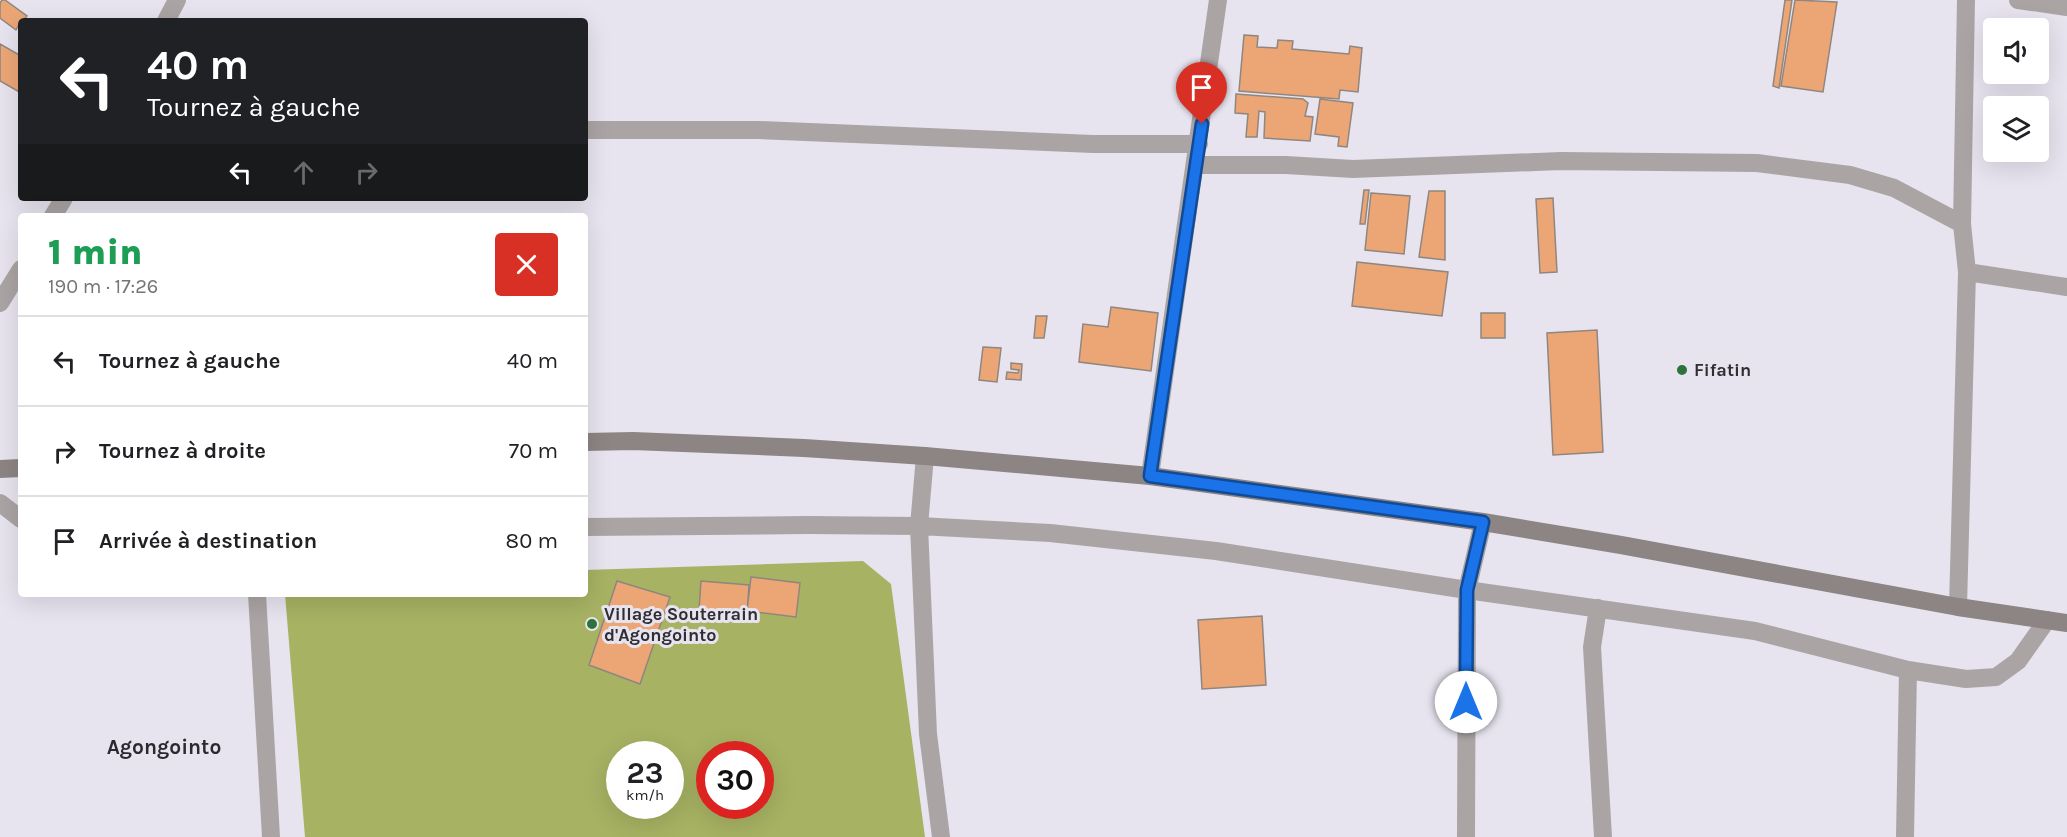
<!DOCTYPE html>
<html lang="fr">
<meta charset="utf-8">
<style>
:root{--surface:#fff;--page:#f6f6f6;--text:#202124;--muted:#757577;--line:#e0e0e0}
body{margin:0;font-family:Karla,sans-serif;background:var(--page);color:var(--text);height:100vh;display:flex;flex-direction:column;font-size:22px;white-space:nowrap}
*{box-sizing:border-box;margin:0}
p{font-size:20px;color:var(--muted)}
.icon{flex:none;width:33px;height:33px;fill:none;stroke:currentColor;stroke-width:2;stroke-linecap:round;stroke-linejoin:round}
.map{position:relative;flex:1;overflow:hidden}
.details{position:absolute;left:18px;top:213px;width:570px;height:384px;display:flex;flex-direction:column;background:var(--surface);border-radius:6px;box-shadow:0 6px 24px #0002}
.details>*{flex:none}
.hud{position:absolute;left:18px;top:18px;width:570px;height:183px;border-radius:6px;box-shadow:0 6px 24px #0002;background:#202124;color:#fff;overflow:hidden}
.controls{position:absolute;left:1983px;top:18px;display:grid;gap:12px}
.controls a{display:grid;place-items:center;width:66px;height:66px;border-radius:6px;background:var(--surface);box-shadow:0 6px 24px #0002;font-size:30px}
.speed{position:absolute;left:606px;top:741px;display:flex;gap:12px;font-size:30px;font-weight:700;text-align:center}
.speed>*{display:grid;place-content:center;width:78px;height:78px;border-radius:50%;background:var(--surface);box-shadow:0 6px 24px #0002;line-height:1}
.speed small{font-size:15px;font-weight:400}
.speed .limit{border:9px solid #d22;background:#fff;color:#111}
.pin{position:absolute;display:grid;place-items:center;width:51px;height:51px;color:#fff;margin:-62px -26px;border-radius:50% 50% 50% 0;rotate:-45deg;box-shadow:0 0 6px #0007}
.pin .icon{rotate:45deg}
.me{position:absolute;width:66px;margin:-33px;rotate:0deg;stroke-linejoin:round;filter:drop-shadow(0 0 4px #0008)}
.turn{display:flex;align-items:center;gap:21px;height:126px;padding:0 30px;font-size:27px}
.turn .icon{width:78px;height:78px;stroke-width:2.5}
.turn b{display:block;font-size:42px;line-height:51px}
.lanes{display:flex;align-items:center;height:57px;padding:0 30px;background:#0003;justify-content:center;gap:30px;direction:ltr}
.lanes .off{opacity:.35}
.round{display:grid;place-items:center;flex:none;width:63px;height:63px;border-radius:6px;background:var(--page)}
.headline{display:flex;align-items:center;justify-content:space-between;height:102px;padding:0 30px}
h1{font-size:36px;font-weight:800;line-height:45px;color:#1e9e55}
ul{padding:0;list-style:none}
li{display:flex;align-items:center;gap:18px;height:90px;padding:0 30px;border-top:2px solid var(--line)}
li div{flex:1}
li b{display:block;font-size:22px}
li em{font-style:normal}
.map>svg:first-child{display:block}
.forest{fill:#a7b263;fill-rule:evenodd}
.building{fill:#eca676;stroke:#8f8680;stroke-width:1.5}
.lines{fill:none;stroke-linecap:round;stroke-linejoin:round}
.street{stroke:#aaa5a4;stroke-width:18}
.secondary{stroke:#8d8584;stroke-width:18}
.route-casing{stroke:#114b97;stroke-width:15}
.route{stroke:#1a73e8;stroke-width:10}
.poi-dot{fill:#2d713c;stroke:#e7e4ef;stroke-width:2}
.labels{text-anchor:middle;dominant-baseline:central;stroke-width:6;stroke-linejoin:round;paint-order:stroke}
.poi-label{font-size:18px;font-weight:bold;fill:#2f2e32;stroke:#e7e4ef;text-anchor:start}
.quarter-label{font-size:21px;font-weight:bold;fill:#2c2931;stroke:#e7e4ef}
</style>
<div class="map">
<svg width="2067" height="837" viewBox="0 0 2067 837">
<rect width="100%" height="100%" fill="#e7e4ef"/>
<path class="forest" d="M863,561l28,23 34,253h-620l-20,-243h300v-24zM620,754h50v52h-50zM710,754h50v52h-50z"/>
<path class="building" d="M2,0h3l22,16 -4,5h-2l-5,9 -16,-12v-15z
M1785,0h7l-13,88 -6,-2z
M1795,0l42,2 -14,90 -42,-6z
M1244,35l14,1 -1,11 20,1 1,-8 15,1 -1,8 57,5 1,-8 12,2 -4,44 -18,-2 -1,9 -100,-8z
M0,44l21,12v37l-21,-12z
M1236,94l67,5 5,4 -3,13 8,1 -3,24 -46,-3 1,-26 -6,-1 -2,26h-11l2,-23 -13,-1z
M1320,99l33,4 -6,44 -9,-1 1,-9 -24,-3z
M1364,190h5l-4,34h-5z
M1429,191h16v69l-26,-3z
M1371,193l39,3 -6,58 -39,-4z
M1553,198l4,74 -17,1 -4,-74z
M1357,262l91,10 -6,44 -90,-10z
M1111,307l47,6 -7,58 -72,-9 4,-38 25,3z
M1481,313h24v25h-24z
M1036,316h11l-3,22h-10z
M1597,330l6,122 -50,3 -6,-122z
M983,347l18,1 -4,34 -18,-2z
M1011,363l11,1 -1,16 -15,-1 1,-7 11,1 1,-3 -8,-1z
M751,577l49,6 -4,34 -49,-6z
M617,581l53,16 -30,87 -51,-19z
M701,581l48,4 -2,29 -48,-4z
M1262,616l4,69 -64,4 -4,-69z"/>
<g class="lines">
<path class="street" d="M2018,0l49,7
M166,21l11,-21
M585,130h174l334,14h106
M1195,165h91l67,4 208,-8 196,2 93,12 44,13 68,36
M53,216l11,-18
M1967,272l100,15
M0,303l21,-34
M925,456l-6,70 9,208 13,103
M1150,476l68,-476
M0,503l21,16
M585,527l223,-2 111,1 131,7 166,18 251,39 288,41 153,39 58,9 30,-2 22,-16 29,-41
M257,594l14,243
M1958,607l9,-335 -5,-48 4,-224
M1598,608l-6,39 11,190
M1466,837l1,-247 16,-68
M1905,837l3,-167"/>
<path class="secondary" d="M585,442l48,-1 171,7 121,8 225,20 333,46 138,23 337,62 109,16
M0,469l21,-1"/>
</g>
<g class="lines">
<defs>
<path id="route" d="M1202,124l-52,352 333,46 -16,68 -1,112"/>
</defs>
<use href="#route" class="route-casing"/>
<use href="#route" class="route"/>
</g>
<g class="poi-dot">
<circle cx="1682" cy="370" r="6"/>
<circle cx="592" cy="624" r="6"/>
</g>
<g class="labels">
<g class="poi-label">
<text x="1694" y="370">Fifatin</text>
<text x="604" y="614">Village Souterrain<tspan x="604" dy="21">d'Agongointo</tspan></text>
</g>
<g class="quarter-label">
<text x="164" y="747">Agongointo</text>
</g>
</g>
</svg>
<div class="controls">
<a><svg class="icon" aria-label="sound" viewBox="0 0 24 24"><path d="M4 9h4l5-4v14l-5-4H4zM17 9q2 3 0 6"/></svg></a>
<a><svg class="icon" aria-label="layers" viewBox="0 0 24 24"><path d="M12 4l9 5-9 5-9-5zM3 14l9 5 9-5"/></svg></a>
</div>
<div class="speed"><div>23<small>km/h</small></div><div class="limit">30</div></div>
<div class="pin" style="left:1202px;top:124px;background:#d93025"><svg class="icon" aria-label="arrive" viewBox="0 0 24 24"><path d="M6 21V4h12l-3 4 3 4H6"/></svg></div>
<svg class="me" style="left:1466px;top:702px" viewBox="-20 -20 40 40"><circle r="19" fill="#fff"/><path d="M0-13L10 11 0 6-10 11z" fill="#1a73e8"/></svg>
<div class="hud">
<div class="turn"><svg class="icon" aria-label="left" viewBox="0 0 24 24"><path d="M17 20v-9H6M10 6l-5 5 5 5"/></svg><div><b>40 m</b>Tournez à gauche</div></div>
<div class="lanes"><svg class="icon" aria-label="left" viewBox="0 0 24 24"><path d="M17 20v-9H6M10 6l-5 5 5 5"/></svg><svg class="icon off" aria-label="ahead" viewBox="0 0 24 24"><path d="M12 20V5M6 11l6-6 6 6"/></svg><svg class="icon off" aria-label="right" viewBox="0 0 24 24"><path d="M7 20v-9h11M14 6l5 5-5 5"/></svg></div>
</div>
<section class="details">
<div class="headline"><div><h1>1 min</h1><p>190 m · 17:26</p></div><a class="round" style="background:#d93025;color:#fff"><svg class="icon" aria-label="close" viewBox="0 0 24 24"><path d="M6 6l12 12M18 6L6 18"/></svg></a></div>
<ul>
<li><svg class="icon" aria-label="left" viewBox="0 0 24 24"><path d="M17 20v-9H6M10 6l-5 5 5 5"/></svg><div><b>Tournez à gauche</b></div><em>40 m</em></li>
<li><svg class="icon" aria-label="right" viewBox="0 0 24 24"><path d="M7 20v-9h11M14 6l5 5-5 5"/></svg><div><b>Tournez à droite</b></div><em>70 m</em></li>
<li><svg class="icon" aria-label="arrive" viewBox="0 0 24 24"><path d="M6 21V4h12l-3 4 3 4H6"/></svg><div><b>Arrivée à destination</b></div><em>80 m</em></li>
</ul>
</section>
</div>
